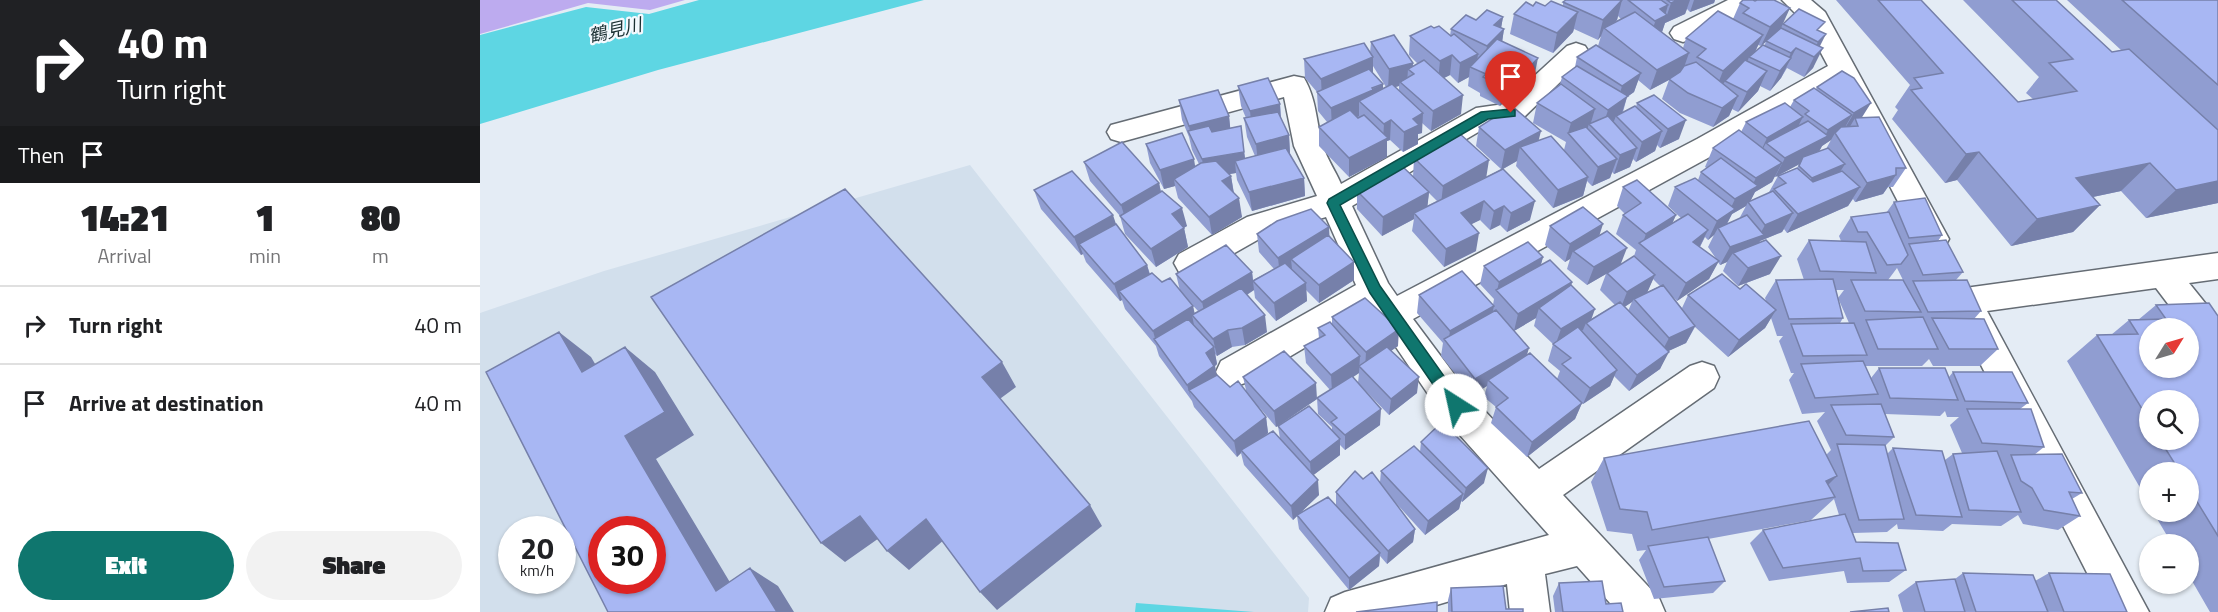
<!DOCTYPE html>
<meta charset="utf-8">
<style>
:root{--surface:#fff;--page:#f2f2f2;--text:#202124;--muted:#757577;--line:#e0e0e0;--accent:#0f766e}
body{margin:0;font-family:"Titillium Web","Noto Sans JP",sans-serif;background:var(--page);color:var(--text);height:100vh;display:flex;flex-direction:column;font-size:22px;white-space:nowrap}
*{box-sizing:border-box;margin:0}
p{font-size:20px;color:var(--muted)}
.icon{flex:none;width:33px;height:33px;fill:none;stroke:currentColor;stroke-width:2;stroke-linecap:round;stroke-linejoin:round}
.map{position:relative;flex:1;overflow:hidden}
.side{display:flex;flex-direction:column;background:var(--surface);width:480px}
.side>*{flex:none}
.guide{background:#202124;color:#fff;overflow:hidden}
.needle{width:39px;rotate:53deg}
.fabs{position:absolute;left:1659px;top:318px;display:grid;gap:12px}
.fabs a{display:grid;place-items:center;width:60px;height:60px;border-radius:50%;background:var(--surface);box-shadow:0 2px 4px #0004;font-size:30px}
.speed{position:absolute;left:18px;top:516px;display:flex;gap:12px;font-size:30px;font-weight:700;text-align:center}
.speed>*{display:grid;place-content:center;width:78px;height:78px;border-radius:50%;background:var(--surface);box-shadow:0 2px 4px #0004;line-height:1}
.speed small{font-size:15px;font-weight:400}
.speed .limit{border:9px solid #d22;background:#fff;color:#111}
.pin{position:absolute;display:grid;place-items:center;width:51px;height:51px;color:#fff;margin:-62px -26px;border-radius:50% 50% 50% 0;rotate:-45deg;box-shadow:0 0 6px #0007}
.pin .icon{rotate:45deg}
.me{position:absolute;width:66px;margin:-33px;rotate:325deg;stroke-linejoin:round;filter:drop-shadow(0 0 4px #0008)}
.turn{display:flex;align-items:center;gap:21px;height:126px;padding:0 18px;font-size:27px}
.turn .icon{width:78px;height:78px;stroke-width:2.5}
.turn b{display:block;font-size:42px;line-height:51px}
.then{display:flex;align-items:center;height:57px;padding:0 18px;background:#0003;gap:12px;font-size:22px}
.eta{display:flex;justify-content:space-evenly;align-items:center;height:102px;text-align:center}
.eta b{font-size:36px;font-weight:800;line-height:42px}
.primary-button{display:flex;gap:12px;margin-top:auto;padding:12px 18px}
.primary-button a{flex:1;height:69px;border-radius:36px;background:var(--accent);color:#fff;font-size:24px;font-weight:800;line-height:69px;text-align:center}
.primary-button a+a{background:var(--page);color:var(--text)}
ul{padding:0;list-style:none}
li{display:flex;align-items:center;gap:18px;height:78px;padding:0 18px;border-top:2px solid var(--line)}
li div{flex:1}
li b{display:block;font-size:22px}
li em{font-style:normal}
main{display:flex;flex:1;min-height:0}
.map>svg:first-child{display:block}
.built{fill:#d2dfec;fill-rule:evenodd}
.green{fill:#bdabef}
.water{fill:#5ed6e3}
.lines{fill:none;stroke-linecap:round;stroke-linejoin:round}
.minor-casing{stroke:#656c74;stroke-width:3}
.minor{fill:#fff;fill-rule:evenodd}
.wall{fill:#909dd1;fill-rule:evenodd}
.shaded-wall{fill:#7680aa}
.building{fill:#a8b7f3;stroke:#7680aa;stroke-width:1.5;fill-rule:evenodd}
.route{fill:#0f766e;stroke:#0a4d48;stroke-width:1.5}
.labels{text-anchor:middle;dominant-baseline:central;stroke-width:4.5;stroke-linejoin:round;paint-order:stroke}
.far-water-label{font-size:18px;font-style:italic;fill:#1b3033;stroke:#f4f9fe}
</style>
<main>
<section class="side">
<div class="guide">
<div class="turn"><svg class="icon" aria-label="right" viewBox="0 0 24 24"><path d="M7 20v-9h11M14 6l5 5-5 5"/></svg><div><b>40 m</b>Turn right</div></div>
<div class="then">Then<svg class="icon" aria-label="arrive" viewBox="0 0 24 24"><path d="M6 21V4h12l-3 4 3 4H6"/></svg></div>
</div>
<div class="eta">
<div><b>14:21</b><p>Arrival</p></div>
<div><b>1</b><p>min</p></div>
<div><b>80</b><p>m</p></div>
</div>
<ul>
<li><svg class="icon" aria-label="right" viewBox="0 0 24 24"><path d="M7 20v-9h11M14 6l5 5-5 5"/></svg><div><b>Turn right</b></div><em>40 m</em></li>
<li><svg class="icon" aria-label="arrive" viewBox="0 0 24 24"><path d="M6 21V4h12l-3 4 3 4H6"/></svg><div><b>Arrive at destination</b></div><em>40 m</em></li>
</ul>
<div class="primary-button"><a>Exit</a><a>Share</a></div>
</section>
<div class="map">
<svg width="1738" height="612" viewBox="0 0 1738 612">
<rect width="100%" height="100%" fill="#e4ecf5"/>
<path class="built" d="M490,165l339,433 -1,14h-828v-299l124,-42zM32,530h50v50h-50zM122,530h50v50h-50z"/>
<path class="green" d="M0,0h205l-35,10 -62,-7 -108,31z"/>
<path class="water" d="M219,0h225l-266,70 -178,54v-89l106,-28 63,7z
M656,603l118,9h-119z"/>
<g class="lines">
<defs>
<path id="minor" d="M1248,0h34l-4,6 -66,33 -9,3 -9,-3 -4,-6 4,-6z
M1302,0h29l14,12 124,227 -5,9 -11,3 -11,-3 -85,-164 -120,69 -304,166 56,75 70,75 151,-103 12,-4 12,4 5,11 -5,11 -151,107 96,103 6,14h-47l-41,-46 -32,8 5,38h-40l-3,-28 -94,28h-88l6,-14 14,-6 204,-57 -106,-119 -73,-107 -125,74 -12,4 -12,-4 -5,-11 5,-11 135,-76 -30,-68 -58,17 -67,38 -11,4 -11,-4 -5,-9 5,-9 68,-37 70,-21 -23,-50 -10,-49 -163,45 -10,-3 -4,-7 4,-7 183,-49 10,2c13,22 12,45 19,68 4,13 13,26 18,38l135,-76 28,-4 63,-58 9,-3 9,3 4,6 -4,6 -64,62 -29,4 -140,82 36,77 9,13 300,-157 131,-73 -23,-43z
M1738,253v26l-29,4 29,36v39l-12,-4 -50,-66 -169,23 162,301h-42l-152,-298 2,-2 -4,-2 -4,-9 4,-9 12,-4z"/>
</defs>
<use href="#minor" class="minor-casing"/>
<use href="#minor" class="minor"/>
</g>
<path class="wall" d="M1086,0h149l-1,3 -24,9 -3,-3 -2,5 -20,9 -3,9 21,16 3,-10 47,-19 7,-16 43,21 37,7v16l-7,21 -9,9 -17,-9 -6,10 -11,13 -10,-5 -2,5 -20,21 -6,-3 -3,7 -16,11 -33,-14 -18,-14 7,-19 -19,10 -12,-10 -4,12 -7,5 -4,15 13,-5 1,-4 17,-8 25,44 -19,9 -3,-3 -2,6 -19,11 -3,-3 -3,8 -16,7 -2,-2 -2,6 -18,8 -5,-5 -4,15 -30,12 -37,-42 1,-5 -14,8 27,51 -23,12 -7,-7 -10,5 -10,-10 -9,4 5,27 -32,16 -32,-36 2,-12 -32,17 -25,-27v-18l56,-14 1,-19 72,19 15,-8 -25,-23 3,-19 60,13 25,10 2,-8 -33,-19 4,-20 23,-19 2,-7 13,-10 2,-10 21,-11 3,-10 -3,4 -24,-11 -1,3 -20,21 -43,-19 4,-20 19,-8h30v-4zM1138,16l3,3 -7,3 3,-2zM1286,42l-2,4 -9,6 3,-7 3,1zM949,193l8,8 -10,5z
M1356,0h85l97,102 15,-3 -7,-6 13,-16 -76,-77h93l56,52 9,-2 -54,-50h151v203l-72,15 -25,-27 -28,6 7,8 -27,27 -62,14 -54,-66 -12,3 -53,-64 6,-9 -3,-3 15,-22z
M1023,17l-2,11 3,1 -2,13 32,36 -14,15 -6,-3 -14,16 -20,-10v-3l-12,-7 1,-9 -11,6 -8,-8 -6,3 17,36 -30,17 -9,-8v10l-4,1v10l-15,8 -13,-12 -3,1v16l-38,20 -30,-31v-19l8,-5 -9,-11 -1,-19 -12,-14 -1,-19 66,-6 1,-11 42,21v3l5,-2 -9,-9 1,-19 24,-8 16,8 1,-7 25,-9zM893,66l13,21 -3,2v-5l-10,-11zM919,86v5l-4,-4z
M758,86l42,18 1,14 8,17 1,19 14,24 1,18 -53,15 -15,-31 -1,-7 -7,1 2,2 3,17 8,24 -30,18 -34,-37 -3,-12 -11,3 -14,-26 -4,-19 49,23 4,-3 -7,-14 -3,-13 -7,-17 -3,-20 50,16 1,12 11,-2 4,32 10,-2 -8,-19 -3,-19h2l-5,-12z
M1337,87l45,31 44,50 -13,19h-5l-5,7 -28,8 -2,-3 -5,7 -61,27 -3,-4 -2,3 -22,9 -1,2 11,31 -32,12 -15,-15 4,-9 -7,3 -2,-3 -9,17 -32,22 -5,-5 10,12 6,-13 52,-6 26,12 -1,-3 11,-18h28l-7,-21 12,-19 32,1 -2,-5 12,-19 35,-4 8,-11 48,33 -4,6 25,31 -7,8 25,31 -7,8 24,30 -18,17h-47l-4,-7 -7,7h-57l6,12 8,-10 70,9 4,-5 75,31 -8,6 24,38 -10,8 48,38 -10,6 8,17 -22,14 -35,-6 -5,-9 -17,11 -49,-2 -9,7 -45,-2 -1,-5 -10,8 -34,1 3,9 50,28 -17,12 -42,1 -3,-12 -75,10 -19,-38 13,-13 76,-15 -5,-16 -23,21 -103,19 17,42 -12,12 -59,6 -15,-39 7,-10 -9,1 -5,-17 -25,-3 -16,-49 13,-24 222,-3 5,-5 -14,-29 8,-9 -23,2 -13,-34 5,-7h-3l-12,-32 4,-5h-6l-6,-18 -6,10 -37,29 -33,-30 -9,16 -18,8 -8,18 -31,22 -15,-15 -4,10 -27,18 -1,-1 -7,16 -48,38 -36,-34 5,-16 -12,-10 3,-11 -15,9 -31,-39 2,-13 -26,-30 2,-18 74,10 1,-6 -14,-15 4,-18 59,-9 -2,7 31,18 -1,4 20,33 24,-14 -15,-15 6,-16 -19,11 -20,-16 3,-10 -5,3 -20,-17 5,-19 49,9 22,29 13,-8 2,-6 -20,-16 7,-19 2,-1 -8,-8 6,-19 53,28 -4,8 9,-5 -13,-12 7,-19 23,-7 3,-8 6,-4 -2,-1 8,-19 28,-16 5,-10 44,-15 4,-7 22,-11zM1351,140l-5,9 -7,3 3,-6zM1319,164l-2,4 -18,7zM1298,176l-10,18 -18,7 5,-9 17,-10 2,-5zM1266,206l-7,13 -12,5 5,-10zM1234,235l-6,12 9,13 -17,-13 5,-10 3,3zM1417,268l6,12h-15zM1173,279l7,7 -13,6zM1356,290h8l-6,8 11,25h-9l3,-5zM1152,302l-4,9 -4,-4zM1056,318l-2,8 19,18 -5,17 12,10 -3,8 -31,-23 -12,-25zM1465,411l2,6h12l-9,8 12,28 -9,1 -8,6 -52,-12 -6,6 -2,-8 9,-9 -9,-23 55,2z
M604,162l75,21 2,9 26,34 -3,2 4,19 -32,20 -31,-33 -5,-18 -30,-35z
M554,190l82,34 31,41 3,9 12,8 18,9 -4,-17 76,-2 1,8 21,-11 -15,-17 -2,-18 73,2 24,44 -35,23 -13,-13 1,11 -31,20 -21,-23 -1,-8 -7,5 20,37 -22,13 -13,2 -15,9 -2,-2 2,10 -2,2 1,9 14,12 16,3 -3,-13 74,22 -41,28 -17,-20 7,10 2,16 -5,4 17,2 -2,-13 54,5v-4l-14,-13 -1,-16 13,-8 -24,-27 -2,-17 15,-8 -1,-10 14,-4v-7l66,29 -7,5 26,42 -28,22 -31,-32 1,-10 -6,4 27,48 -35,25 -5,-5v10l-27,20 6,20 -19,18 36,-8v-13l27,-13 17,3 1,-11 39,-19 1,-10 63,41 -22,19 -1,-1 -2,8 -34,26 -31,-34 21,28 -2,13 -26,22 -7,-8 -1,10 -30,24 -50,-61 -2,-13 -4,4 -49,-55 -3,-12 -4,4 -43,-50 -2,-6 -33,-45 -3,-10 -31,-37 -3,-9 -2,1 -34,-39 -3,-8 -2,1 -40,-46zM704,296l14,15 -4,2 -1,-7z
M1676,305l62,11v296h-8l-22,-38v-30h-16l-19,-32h35v-40h-38v33l-83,-144 30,-26h14l18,-15h9zM1670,400l38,40h-38z
M1483,573l72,8 14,-8 78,39h-224l-5,-17 18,-13 39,-3z
M1079,583l64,29h-68l-2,-16z
M971,588l55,21 17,3h-75v-12z"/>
<path class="shaded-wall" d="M1142,0l-5,20 -10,10 -3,-2 -3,8 -3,4 5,-20z
M1198,0h12l-5,14 -20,9 -4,12 -13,6 12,-32 8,-4 -3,11 2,-1 4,-12z
M1214,0h21l-1,3 -24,9z
M1310,8l-9,20 -20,18 9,-19z
M1098,12l-5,20 -20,21 4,-20z
M1023,17l-3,17 4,-5 -3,20 -17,17 3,-20 7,-21z
M1346,34l-10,20 -5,2 7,-14z
M1283,35l-9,19 -5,3 -1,3 -22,21h-1l-1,2 -9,8 8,-20z
M1316,48l-15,30 -11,13 10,-20 5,-6 6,-12z
M1343,48l-10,20 -9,9 10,-20z
M1209,53l-7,20 -32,17 7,-20z
M998,54l-2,15 -6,-2 -1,10 -11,6 2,-20z
M972,55l-2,20 -12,6 2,-20z
M893,57v20l-51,21 -1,-19z
M1058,58l-4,20 -14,15 4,-20z
M933,63l-1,10 -4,-4 -1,15 -7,-2 -1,4 -11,3 1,-20z
M1038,71l-4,19 -14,16 4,-19z
M1287,71l-9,20 -20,21 9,-20z
M1161,73l-7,19 -7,5 -6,19h-5l-2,5 -12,8 6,-19 9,-6 5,-18z
M903,84v19l-24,-2v15l-27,12 -1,-20z
M983,95l-2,19 -30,17 2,-20z
M1258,96l-9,20 -16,11 9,-19z
M1391,103l-12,19 -4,-4 -7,12 -6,3 12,-20z
M800,104l1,20 -29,7 -2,-20z
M1115,109l-5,17 -1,-2 -2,6 -19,3 3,-10z
M943,113l-1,20 -4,1v10l-15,8 1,-20 9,-13z
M1372,115l-11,19 -6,-1 -4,7 -9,6 -5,9 -42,22 10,-19 39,-20 4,-8z
M749,116l2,19 -40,2 -2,-11z
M1323,117l-10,19 -27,7 -7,13 -1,1 9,-19z
M911,120l-1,20 -3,1v16l-38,20v-19l34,-18 1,-16z
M1206,120l-7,19 -19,9 8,-19z
M1061,131l-5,20 -16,-4 -3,14 -16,9 4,-20z
M1182,131l-7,20 -19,11 6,-20z
M809,135l1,19 -32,9 -2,-19z
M1157,148l-7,19 -16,7 6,-19z
M764,152l3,19 -12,-10 1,12 -31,5 -3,-19z
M1499,152l-22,28 -12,3 21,-29z
M714,159l3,19 -23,1 1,7 -11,3 -4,-19z
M1137,159l-7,19 -18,8 6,-19z
M1009,160l-3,19 -45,25 2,-18z
M1302,163l-10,19 -17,10 -6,12 -1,-2 -2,4 -14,8 -7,13 -7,1 -4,7 -6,5 9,-19 11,-7 7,-15 14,-8 7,-13z
M1670,163l-29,28 -71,15 26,-28z
M1365,164l-12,19 -33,13 12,-18z
M1416,175l-13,19 -28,8 12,-19z
M751,176l3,19 -12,-14z
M1108,177l-5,19 -30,12 5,-18z
M824,178l1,18 -53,15 -3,-19z
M1738,181v22l-72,15 30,-28z
M679,183l4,19 -36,22 -6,-19z
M1380,187l-12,19 -61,27 11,-19z
M949,192l-2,19 -13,2v6l-32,17 1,-19z
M759,198l3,19 -30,18 -3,-18z
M1004,201l-4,19 -22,11 3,-18z
M1055,201l-5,19 -23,12 4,-19z
M1620,205l-27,27 -62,14 26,-27z
M1024,206l-4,19 -10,5 4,-19z
M702,208l5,18 -11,6 -4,-18z
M1313,213l-11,19 -22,9 -7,12h-20l-6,9 -7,3 10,-18 29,-11 6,-11z
M633,215l6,18 -40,11 4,10 -2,1 -7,-18z
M1196,215l-8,18 -26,12 4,-11z
M1123,224l-6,19 -24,8 -3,8 -5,3 5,-18z
M849,227l1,18 -39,14 1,10 -12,7 -2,-18z
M704,228l4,19 -32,20 -5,-18z
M1228,230l-9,18 -6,-6z
M999,233l-3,18 -32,16 2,-18z
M1147,248l-7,18 -13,7 -1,1 -19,11 7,-18z
M1301,256l-11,18 -32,12 10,-18z
M1063,257l-5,18 -41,16 2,-9z
M1239,261l-10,18 -32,22 9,-18z
M874,262v18l-35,23v-18z
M667,265l5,18 -33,8 3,9 -2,1 -6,-17z
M772,272l2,18 -48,30 -4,-18z
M1175,275l-8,18 -13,6 -2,3 -12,8 7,-18z
M1092,282l-6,18 -27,8 -3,10 -22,13 4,-17z
M826,283l1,18 -31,20 -2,-18z
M713,306l3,13 -4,-4 2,10 -38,17 -3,-11z
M1014,306l-4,17 -42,21 2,-13z
M1115,309l-6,17 -3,-3 -3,7 -28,16 6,-17z
M1296,310l-11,18 -37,29 11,-17z
M785,315l2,17 -22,13 -3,-17z
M1215,326l-9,17 -26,12 9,-17z
M919,329l-1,17 -33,23 1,-17z
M748,330l4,17 -15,9 -4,-17z
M79,332l32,25 23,39 -32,-24z
M145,347l30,25 39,63 -38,24 90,150 -30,-18 -91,-155z
M734,347l3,17 -2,2 3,16 -29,8 3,11 -5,-16 19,-32z
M1049,348l-5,17 -36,15 -1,6 -15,9 3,-16z
M1189,352l-9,17 -31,22 8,-16z
M880,356l-1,17 -27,18 -1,-16z
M522,362l14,25 -19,14 -15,-24z
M1137,370l-7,16 -27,18 7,-16z
M939,377l-2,16 -28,22 2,-16z
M836,383l1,16 -41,28 -2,-16z
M1102,403l-7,16 -48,38 5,-15z
M901,409l-1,16 -35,25v-15z
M786,417l2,16 -26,19 -1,-2v3l-4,4 -3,-16z
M860,439v16l-29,22 -1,-15z
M1008,468l-4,15 -22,19 4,-14z
M1357,476l-24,24 13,-19z
M838,480l1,15 -26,25 -2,-14z
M983,494l-4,15 -34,26 3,-14z
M610,505l12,21 -105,84 -17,-18z
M380,516l22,20 -37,26 -24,-19z
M446,519l19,20 -36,31 -22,-19z
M935,529l-2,13 -26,22 1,-13z
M900,553l-1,13 -30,24v-12z
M270,568l28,18 16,26h-17z"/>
<path class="building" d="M1086,0h56l-19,20 -40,-18z
M1148,0h33l7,5 -8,4 7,6 -12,6z
M1187,0h11l-7,3z
M1263,0h10l2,1 2,-1h17l16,8 -20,19 -27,-14 6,-5 -9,-5z
M1398,0h43l97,102 59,-11 -28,-28 24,-4 -61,-59h44l56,52 17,-3 89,81v51l-42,9 -26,-27 -74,15 24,27 -63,14 -58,-67 -13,2 -55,-64 11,-2 -8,-10 29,-5z
M1642,0h96v85z
M1071,1l27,11 -21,21 -43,-19 12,-12 7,4 3,-4 9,4z
M1319,9l26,13 -8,8 9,4 -8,8 -35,-18z
M1007,10l16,7 -9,8 10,4 -17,17 -36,-17 15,-14 10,5z
M1238,11l45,24 -40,36 -26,-14 9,-8 -20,-11z
M1155,12l54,41 -32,17 -53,-42z
M951,26l3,2 5,-2 12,10 3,-2 24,20 -18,9 -8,-8 -12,6 -30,-25z
M1301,28l42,20 -9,9 -18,-9 -5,5 -25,-12z
M914,35l19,28 -24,6 -18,-27z
M1017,39l41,19 -14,15 -6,-2 -14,16 -21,-10 3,-3 -16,-7z
M884,43l9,14 -52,22 -17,-20z
M1116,45l45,28 -19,13 -45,-29z
M1283,45l28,13 -11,13 -31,-14z
M944,60l39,35 -30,16 -33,-29 14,-8 -6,-5z
M1265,60l22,11 -20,21 -22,-11z
M1216,62l42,34 -16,12 -34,-15 -19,-14 11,-7 4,-6z
M1097,66l51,30 -20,14 -46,-33z
M889,69l14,15 -11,4 1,2 -42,18 -14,-16z
M1362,71l12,7 17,25 -17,10 -37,-26z
M788,78l12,26 -30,7 -12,-25z
M912,84l31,29 -10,6 6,6 -15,7 -13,-12 -7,4 -25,-23z
M1081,84l34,25 -24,14 -34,-20z
M1334,88l38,27 -24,15 -23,-16 4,-3 -15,-11z
M738,90l11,26 -40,10 -10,-26z
M1174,95l32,25 -18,9 -31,-26z
M1305,103l18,14 -36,21 -21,-16z
M1032,106l29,25 -36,19 -26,-23z
M1155,106l27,25 -20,11 -26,-26z
M870,110l8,8 6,-3 24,23 -39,20 -30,-31z
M798,112l11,23 -33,9 -12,-26z
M1128,116l29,32 -17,7 -31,-31z
M1399,117l27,51h-10v7l-29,8 -32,-50 6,-6 17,-1 -3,-8z
M1328,121l20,15 -43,22 -19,-15z
M729,126l3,6 29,-6 3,26 -42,7 -14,-28z
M1106,127l31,32 -19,8 -30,-34z
M1259,130l43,33 -26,15 -43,-30z
M702,133l12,26 -34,11 -14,-26z
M979,133l30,27 -46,26 -29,-28z
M1071,136l37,41 -30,13 -38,-43z
M642,142l37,41 -38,22 -37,-43z
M806,148l18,30 -55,14 -14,-31z
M1348,148l17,16 -33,14 -13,-12 4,-9z
M1241,158l37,28 -23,13 -34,-27z
M736,161l15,15 -9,5 17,17 -30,19 -35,-38 27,-16z
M922,166l27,26 -46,25 -26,-26z
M1317,168l16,14 29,-11 18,16 -62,27 -24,-25 12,-6 -8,-7z
M1023,169l32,32 -24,12 -7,-7 -10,5 -10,-10 -23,12 18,20 -33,16 -32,-36z
M592,171l41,44 -39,22 -40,-47z
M1215,178l40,31 -18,12 -42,-34z
M1157,180l39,35 -30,19 -23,-19 18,-12 -18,-16z
M365,189l157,173 -20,15 108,128 -110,87 -54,-73 -39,32 -27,-35 -39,27 -170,-246z
M682,191l20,17 -10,6 12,14 -33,21 -31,-33z
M1293,191l20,22 -28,12 -17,-23z
M1445,198l17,37 -33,3 -15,-36z
M1103,207l20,17 -33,20 -20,-18z
M831,209l18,18 -51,31 -21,-24 20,-13z
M1409,212l19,43 -7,9 -14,1 -20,-33h-9l-7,-15z
M1208,214l20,16 -15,12 26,19 -33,22 -47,-40z
M1267,215l17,20 -34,12 -12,-19z
M636,224l31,41 -33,19 -35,-40z
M1127,231l20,17 -33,19 -21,-16z
M848,235l26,27 -35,23 -28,-26z
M1286,240l15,16 -33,12 -15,-15z
M1329,240l57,2 10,31 -56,-2z
M1466,240l17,32 -40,3 -14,-31z
M1048,242l15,15 -44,25 -15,-16z
M746,245l26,27 -50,30 -26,-28z
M1154,256l21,19 -28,17 -20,-19z
M1070,260l22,22 -54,32 -22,-24z
M805,263l21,20 -32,20 -21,-22z
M982,271l32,35 -44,25 -31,-36z
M672,273l10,9 8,-4 23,28 -40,25 -34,-40z
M1242,274l18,15 6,-5 30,26 -37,30 -51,-45z
M1353,279l10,39 -54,1 -13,-39z
M1371,280h52l18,32 -56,-1z
M1487,280l14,31 -53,1 -15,-31z
M1091,285l24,24 -34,20 -22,-21z
M1183,285l32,41 -26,12 -35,-39z
M761,288l24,27 -23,13 -14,2 -15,9 -21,-24z
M885,298l34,31 -33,23 -34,-35z
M1140,302l49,50 -32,23 -51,-52z
M1729,303l9,13v220l-30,-49v-15h-8l-20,-32h28v-40h-38v22l-53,-87 41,-1 -9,-14 37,-1 -10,-14zM1670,328h38v40h-38z
M1016,310l33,38 -54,31 -31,-40z
M1443,317l15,32h-60l-12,-29z
M1452,318l52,1 14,30h-49z
M708,319l26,28 -8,6 8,13 -27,19 -33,-46z
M850,322l30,34 -29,19 -27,-29 21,-11 -7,-7z
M1374,323l13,32 -64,1 -12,-32z
M1098,327l39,43 -27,18 -28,-24 9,-6 -18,-14z
M79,332l23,40 43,-25 40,65 -40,24 91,155 34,-23 27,44h-169l-122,-240zM122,530h50v50h-50z
M907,347l32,30 -28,22 -32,-33z
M804,351l32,32 -42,28 -31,-34z
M1050,353l52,50 -50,39 -36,-35 12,-9 -20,-18z
M1383,361l15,33 -63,4 -14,-34z
M1399,368h66l13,32 -68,-2z
M1473,372h59l16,31 -63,-2z
M737,375l13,12 8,-6 28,36 -32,24 -45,-51z
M872,376l29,33 -36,26 -14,-13 6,-4 -20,-20z
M1401,404l13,33 -48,-2 -15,-30z
M829,406l31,33 -30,23 -32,-36z
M1487,409h64l13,38 -62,-4z
M1329,421l28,55 -11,5 9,16 -183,33 -5,-18 -27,-3 -16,-51z
M962,422l46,46 -22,20 -45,-46z
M793,431l45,49 -27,26 -50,-56z
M1357,444l48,1 19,74 -45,1z
M934,446l49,48 -35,27 -47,-50z
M1413,448l49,3 20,66 -46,-2z
M1517,451l24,61 -52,-2 -16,-56z
M1582,454l20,39 -13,-1 11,24 -36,-6 -12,-22 -11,-7 -10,-26z
M875,471l8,8 9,-7 43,57 -27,22 -52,-59z
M848,497l52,56 -31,25 -52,-63z
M1365,514l11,28 42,1 8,27 -43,1 -3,-13 -77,10 -20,-38z
M1228,537l17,44 -61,6 -16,-41z
M1483,573l70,2 15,37h-72z
M1569,573l61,1 17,38h-63z
M1475,579l10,33h-40l-9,-30z
M1122,581l4,23 15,-1 2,9h-60l-4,-29z
M1023,586l3,23h17v3h-71l-1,-24z
M957,602v10h-81z
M1408,608l1,4h-39z"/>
<path class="route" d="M1031,109l4,1v6l-27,3 -148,86 40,81 81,114 2,5 -2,4 -5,2 -6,-2 -80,-116 -43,-90 2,-4 152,-87z"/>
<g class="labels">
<g class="far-water-label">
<text transform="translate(135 30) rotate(-13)">鶴見川</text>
</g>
</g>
</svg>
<div class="fabs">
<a><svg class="needle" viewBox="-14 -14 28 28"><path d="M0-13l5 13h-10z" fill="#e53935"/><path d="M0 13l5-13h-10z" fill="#757577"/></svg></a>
<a><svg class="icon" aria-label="search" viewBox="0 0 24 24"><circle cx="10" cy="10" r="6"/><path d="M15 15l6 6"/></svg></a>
<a>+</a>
<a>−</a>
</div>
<div class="speed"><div>20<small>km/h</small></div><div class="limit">30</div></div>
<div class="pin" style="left:1031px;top:113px;background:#d93025"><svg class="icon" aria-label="arrive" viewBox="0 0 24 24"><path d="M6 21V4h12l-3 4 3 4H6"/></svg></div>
<svg class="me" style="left:976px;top:405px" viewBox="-20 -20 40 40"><circle r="19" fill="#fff"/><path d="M0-13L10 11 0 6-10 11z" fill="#0f766e"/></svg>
</div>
</main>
